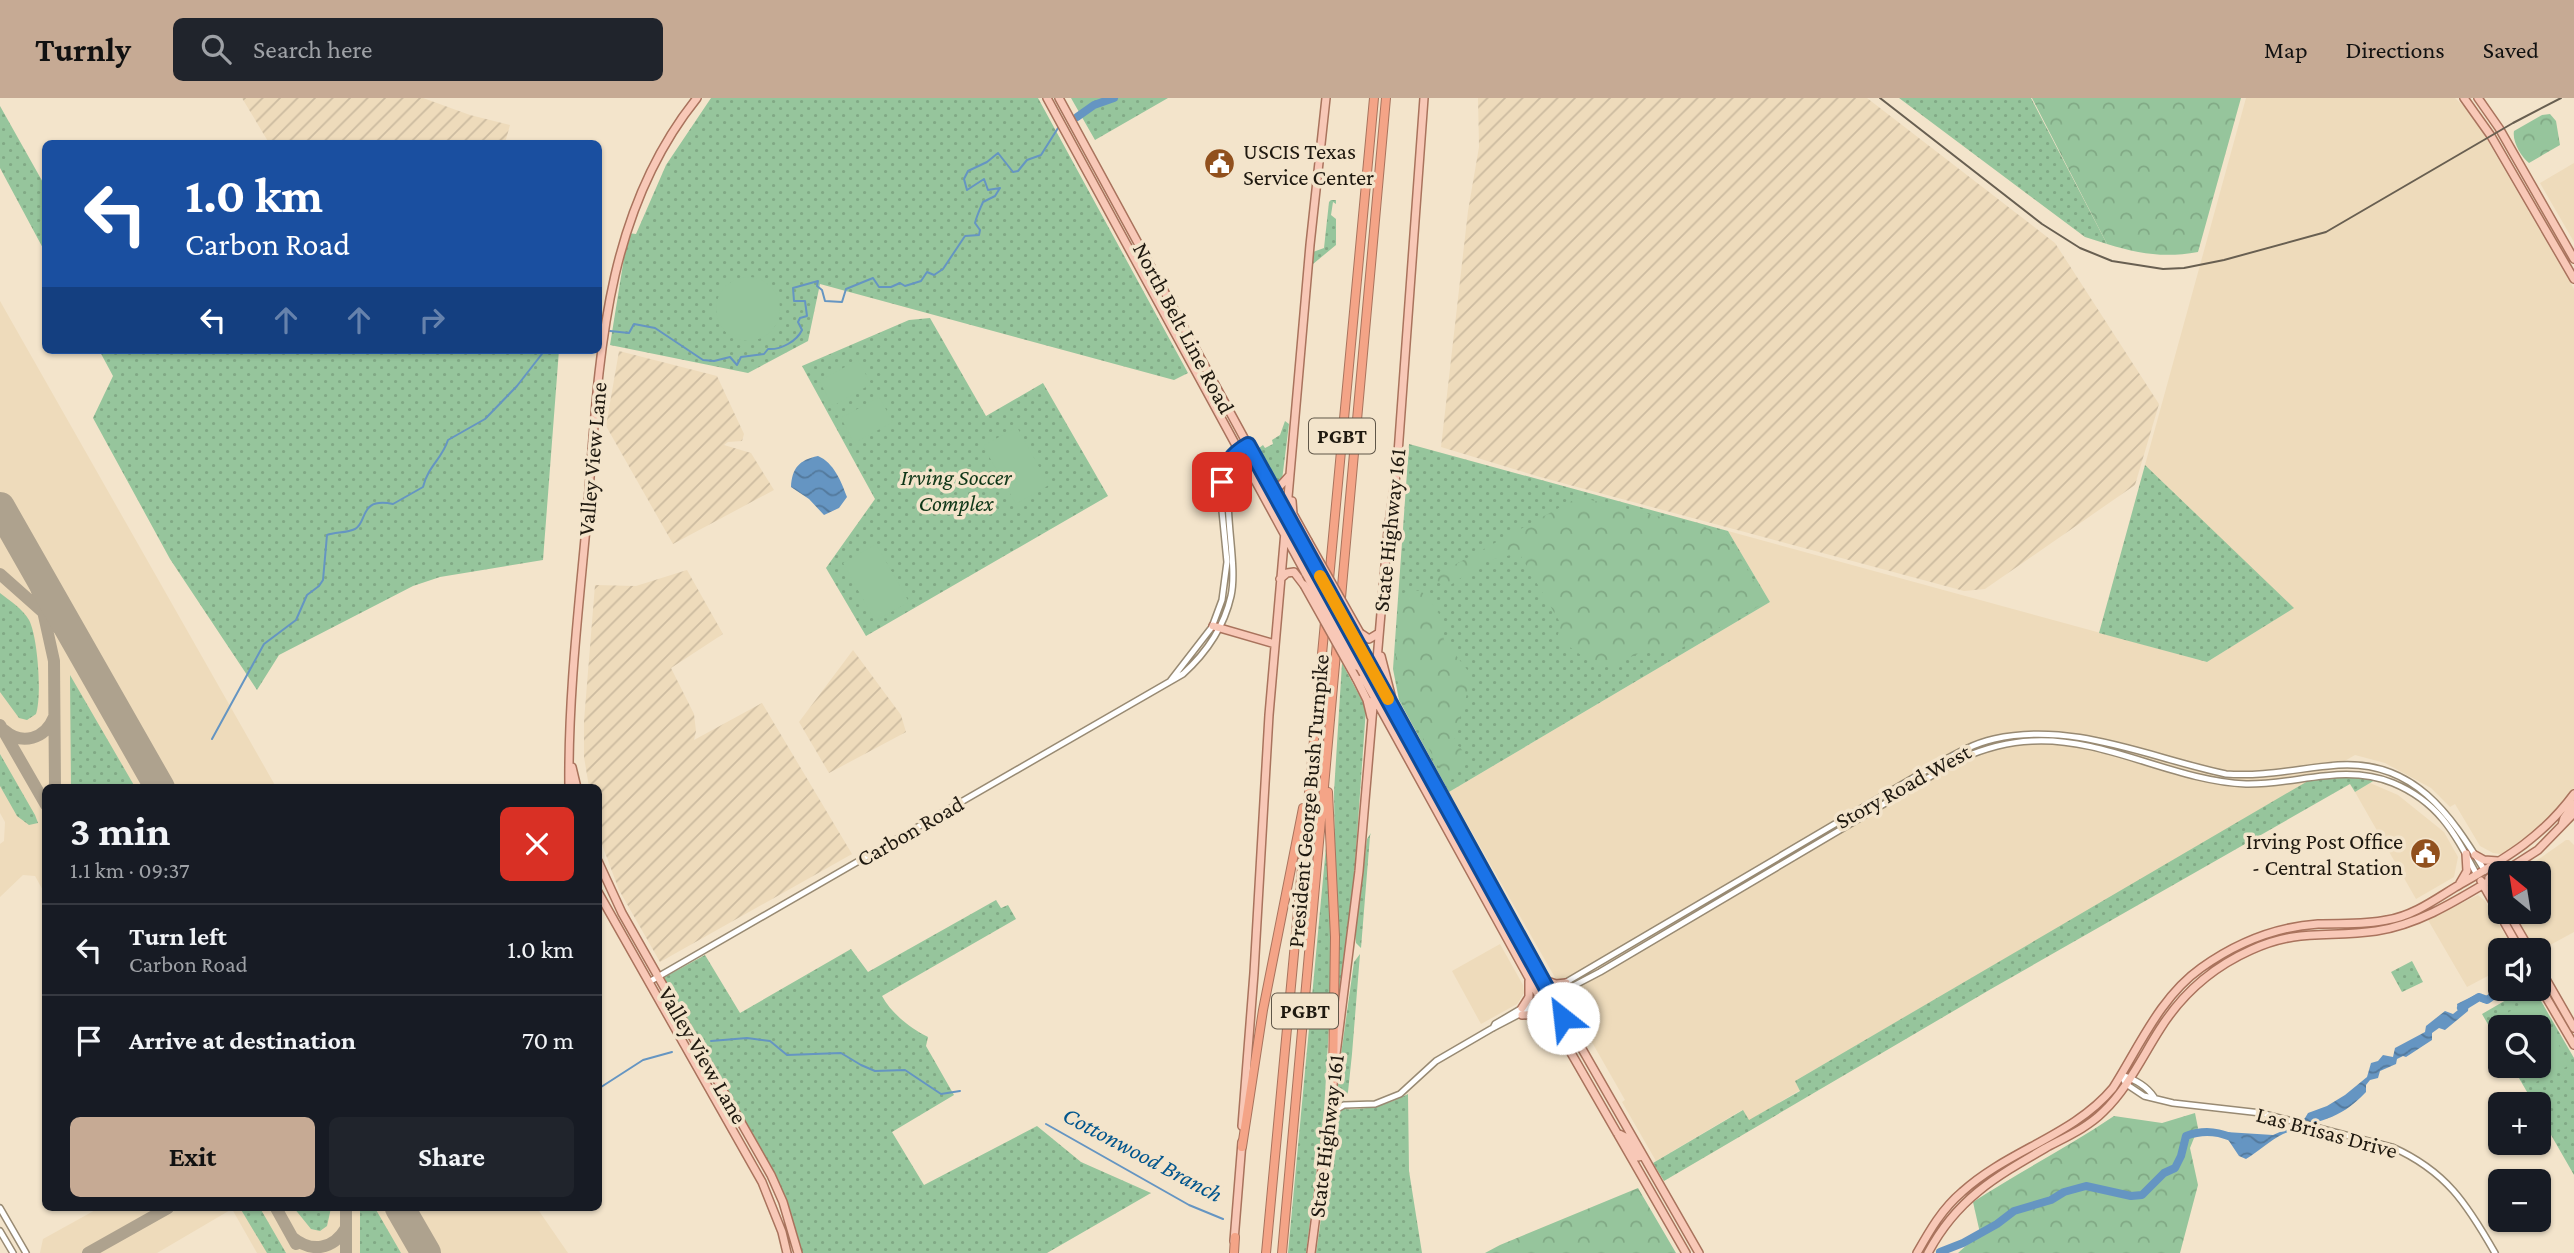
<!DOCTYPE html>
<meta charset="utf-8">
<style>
:root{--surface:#171b24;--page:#20242c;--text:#f1f3f6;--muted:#9ea1a6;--line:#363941;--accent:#c6aa94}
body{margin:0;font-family:"Crimson Pro",serif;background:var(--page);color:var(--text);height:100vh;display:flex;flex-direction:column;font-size:26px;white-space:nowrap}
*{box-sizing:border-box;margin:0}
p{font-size:23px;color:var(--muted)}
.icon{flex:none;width:38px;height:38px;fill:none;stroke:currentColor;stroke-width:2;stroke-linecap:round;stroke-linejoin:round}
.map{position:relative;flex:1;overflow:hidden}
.drawer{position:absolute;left:42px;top:686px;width:560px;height:427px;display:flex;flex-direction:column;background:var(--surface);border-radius:10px;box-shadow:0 2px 5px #0004}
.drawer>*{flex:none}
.banner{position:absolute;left:42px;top:42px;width:560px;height:214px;border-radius:10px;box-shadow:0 2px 5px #0004;background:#1a4fa0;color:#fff;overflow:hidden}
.needle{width:46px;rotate:330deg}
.fabs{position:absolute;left:2488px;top:763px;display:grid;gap:14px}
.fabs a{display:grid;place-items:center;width:63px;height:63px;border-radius:10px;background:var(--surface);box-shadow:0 2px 5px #0004;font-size:35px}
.pin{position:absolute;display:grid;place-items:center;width:60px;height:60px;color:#fff;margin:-30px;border-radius:14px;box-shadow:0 4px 10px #0006}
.me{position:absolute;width:77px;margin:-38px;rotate:331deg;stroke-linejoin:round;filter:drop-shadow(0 0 5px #0008)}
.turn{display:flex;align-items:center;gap:24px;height:147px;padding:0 28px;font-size:32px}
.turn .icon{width:91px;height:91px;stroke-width:2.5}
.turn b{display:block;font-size:49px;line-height:60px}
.lanes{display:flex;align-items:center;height:66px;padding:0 28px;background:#0003;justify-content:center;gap:35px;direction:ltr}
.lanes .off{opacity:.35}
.round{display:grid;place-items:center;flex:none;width:74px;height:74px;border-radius:10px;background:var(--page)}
.overview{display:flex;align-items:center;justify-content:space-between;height:119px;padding:0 28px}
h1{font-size:42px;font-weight:700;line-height:52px}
.button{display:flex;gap:14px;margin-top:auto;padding:14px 28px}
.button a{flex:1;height:80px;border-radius:10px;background:var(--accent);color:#111;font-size:28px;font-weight:700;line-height:80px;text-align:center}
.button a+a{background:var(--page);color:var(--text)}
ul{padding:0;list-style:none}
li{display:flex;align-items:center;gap:21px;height:91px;padding:0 28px;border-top:2px solid var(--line)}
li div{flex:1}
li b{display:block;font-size:26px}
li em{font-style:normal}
header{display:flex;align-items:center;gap:42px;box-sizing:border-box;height:98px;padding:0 35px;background:var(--accent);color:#111}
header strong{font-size:33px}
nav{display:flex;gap:38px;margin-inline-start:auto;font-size:24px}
.search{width:490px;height:63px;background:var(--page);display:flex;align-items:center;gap:18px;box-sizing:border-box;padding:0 24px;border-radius:10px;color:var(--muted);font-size:26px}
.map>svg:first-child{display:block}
.built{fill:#eedbbb}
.industrial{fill:url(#industrial-furrows)}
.grass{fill:url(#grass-dots)}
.forest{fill:url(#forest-crowns)}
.garden{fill:#96c59c}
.water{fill:url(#water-waves)}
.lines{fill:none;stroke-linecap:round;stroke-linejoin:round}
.stream{stroke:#6595c2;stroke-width:2}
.river{stroke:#6595c2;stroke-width:8}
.taxiway{stroke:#aea28e;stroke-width:12}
.runway{stroke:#aea28e;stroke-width:30}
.minor-casing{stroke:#988a73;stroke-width:8}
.major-casing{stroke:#a9735d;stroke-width:10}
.highway-casing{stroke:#a9735d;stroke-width:10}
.minor{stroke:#fff;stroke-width:5}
.major{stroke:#f8c8b7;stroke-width:7}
.highway{stroke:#f4a487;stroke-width:8}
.tram{stroke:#685f51;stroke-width:2}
.major-bridge-casing{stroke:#a9735d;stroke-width:10;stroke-linecap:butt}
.major-bridge{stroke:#f8c8b7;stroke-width:7}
.route-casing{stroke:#114b97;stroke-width:18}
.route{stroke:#1a73e8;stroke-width:12}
.slow{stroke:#f59e0b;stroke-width:12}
.labels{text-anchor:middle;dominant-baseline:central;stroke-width:7;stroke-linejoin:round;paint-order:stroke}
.shield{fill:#f3e4cb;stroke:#5f5648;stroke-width:2}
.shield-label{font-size:21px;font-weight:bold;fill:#1f1910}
.poi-label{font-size:23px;fill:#1f1910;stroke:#f3e4cb;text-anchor:start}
.street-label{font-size:23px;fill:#1f1910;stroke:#f3e4cb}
.park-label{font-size:23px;font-style:italic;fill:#0e3617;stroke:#f3e4cb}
.water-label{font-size:24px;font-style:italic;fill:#01558d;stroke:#f3e4cb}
</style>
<header>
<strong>Turnly</strong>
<div class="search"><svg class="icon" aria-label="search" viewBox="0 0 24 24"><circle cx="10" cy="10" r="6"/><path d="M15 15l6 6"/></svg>Search here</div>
<nav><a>Map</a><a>Directions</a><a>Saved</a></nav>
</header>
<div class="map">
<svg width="2574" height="1155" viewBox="0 0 2574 1155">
<defs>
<pattern id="industrial-furrows" width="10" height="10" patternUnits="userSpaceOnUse" patternTransform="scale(1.75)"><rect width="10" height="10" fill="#eedbbb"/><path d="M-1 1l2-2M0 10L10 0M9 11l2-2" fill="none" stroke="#ccbba0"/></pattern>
<pattern id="grass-dots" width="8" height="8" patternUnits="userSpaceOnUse" patternTransform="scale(1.75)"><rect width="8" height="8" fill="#96c59c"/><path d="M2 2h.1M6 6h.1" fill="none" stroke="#81a985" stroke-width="1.8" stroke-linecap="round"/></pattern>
<pattern id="forest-crowns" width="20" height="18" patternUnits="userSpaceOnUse" patternTransform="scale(1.75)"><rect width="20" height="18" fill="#96c59c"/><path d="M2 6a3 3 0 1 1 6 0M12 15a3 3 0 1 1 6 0" fill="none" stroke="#81a985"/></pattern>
<pattern id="water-waves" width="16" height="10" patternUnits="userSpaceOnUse" patternTransform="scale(1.75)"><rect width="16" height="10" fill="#6595c2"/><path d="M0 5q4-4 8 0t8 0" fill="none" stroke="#53799c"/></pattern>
</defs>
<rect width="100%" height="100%" fill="#f3e4cb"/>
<path class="built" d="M2246,0h209l13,12 14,21 92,158v499l-27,35 -34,26 -13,5 -7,-1 -13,-7 -25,-42 -5,3 -19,-19 -46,-25 -30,-8 -560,326 5,9 -51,31 -7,-11 -86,51 -34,-59 3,-2 -176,-308 321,-190 -42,-71 479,131 86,-54 -148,-143z
M2574,65v79l-34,-59z
M0,203l276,486 -230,1 -1,106 -10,-18 -12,-1 -23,22v-53l4,-3 1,-19 -5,-9z
M2370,685l28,12 46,37 14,25 -4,20 -38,22 -61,-107z
M2566,742h3l5,5v87l-35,19 -5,-1 -19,-38h24v-39h-20z
M2478,797l7,6 29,49h-13v19l-34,18 -39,-67z
M1500,846l23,41 1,8 -7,11 -36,20 -29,-53z
M99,1110h438l31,45h-311l-25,-44 -75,44h-117l3,-14z"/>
<path class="industrial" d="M242,0h181l47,17 40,10 -5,18h-236z
M1478,0h389l188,145 104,161 -24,81 -150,104 -21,2 -424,-114 -99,-30 27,-236 11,-64z
M619,253l98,25 27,58 -2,7 -14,1 -4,3 27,8 23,37 -101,54 -67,-118z
M687,472l36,64 -52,34 23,46 2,17 -2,9 68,-37 90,151 -192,108 -41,-72 -18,-48 -3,-54 -9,-1 -5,-30v-36l11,-136 41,1z
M853,552l48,65 5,17 -77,41 -30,-51z"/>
<path class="grass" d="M711,0h327l150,275 -14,7 -354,-96 -12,57 -60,32 -138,-28 18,-112 8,1 30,-69z
M1071,0h97l-73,42z
M1899,0h132l76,146 -22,-7z
M0,8l45,80v66l-45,-84z
M1331,102h5v4l-3,-2 -2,13 5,4v26l-23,19v-12l11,-4 5,-46z
M930,220l56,98 57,-33 65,113 -242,140 -40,-68 49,-69 -73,-133 107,-46z
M99,252h460l-16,210 -103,17 -27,9 -134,69 -22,35 -87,-131 -77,-141 20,-42z
M1285,323l4,3 -7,56 -7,3 -20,-32 8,-6 2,3 8,-4 -1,-4 8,-5z
M1409,346l319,87 42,71 -321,190 -50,-92 -6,-31z
M2145,367l149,143 -87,54 -108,-29z
M0,495c9,7 23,16 29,27 9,17 13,76 7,94l-9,6 -8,-2 -19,-26z
M1342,565l24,45 -12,171 -15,114 -2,-1 -3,-200z
M70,577l65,112h-64z
M0,656l35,61 3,8 -9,2 -12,-9 -17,-30z
M2336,677l39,5 -20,12 -5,-8 -359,205 -327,192 -11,-18 90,-53 6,10 51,-29 -5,-10 518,-303z
M1371,735l-1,3 -9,112 -5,-5 -1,-9 12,-95z
M1327,738l6,120 -9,156 -18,141h-18z
M996,802l5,8 7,-3 8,14 -134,77c9,17 29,33 46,41l-2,9 28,49 -62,37 32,53 113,-59 44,36 70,31 -104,60h-246l-15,-53 -123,-222 42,-23 35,58 111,-64 17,23z
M1360,856l-8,100 -4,38 -4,9 -6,-4 -2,-7 18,-128z
M2412,863l11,21 -21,10 -11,-20z
M2525,891h9l40,69v117l-35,-61v-10h-5l-22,-38h27v-39h-38v20l-19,-33z
M1408,996l1,77 13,82h-106l20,-137 6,-7c25,1 43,-3 66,-15z
M240,1110h20l26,45h-19z
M294,1110h37l-4,18 -7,5 -9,-2z
M360,1110h15l26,45h-41z"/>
<path class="forest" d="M2032,0h209l-43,154c-34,6 -58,2 -91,-8z
M2550,16l6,7 4,24 -31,18c-8,-6 -17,-22 -15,-32l28,-16z
M1579,399l147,36 40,69 -88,48h-31l-33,14 -22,-1 -35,-25 4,-14 -42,-71 -33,8 -37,25h-5l-9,-6 -1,-4z
M1409,492l12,1 17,19 6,30 28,36 -19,67 7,4 8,13 -17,17 -7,-1 -42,-76 -7,-30 4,-74z
M2195,1015l3,15 -8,20 8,37 -18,68h-222l22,-20 -7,-31c46,-30 95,-55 141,-86l48,7z
M1638,1090l38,65h-191l15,-8z"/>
<path class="garden" d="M716 211a32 32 0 1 1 64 0a32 32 0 1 1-64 0Z
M858,262l13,24 -38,22 -14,-25z
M879,299l14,25 -39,21 -13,-25z
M1017,329l32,58 -33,19 -33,-58z
M876,446l33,58 -34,19 -32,-58z
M2533,901l37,66 -38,19 -10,-18h17v-39l-38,1 -5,-9z"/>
<path class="water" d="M818,358c16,7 23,25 29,41l-8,11 -15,7 -15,-16 -18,-12c1,-19 8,-27 27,-31z
M2501,891h10l-27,14 -11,-6 -4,4 -1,10 -23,19 -6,-2 -7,5v7l-26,17 -3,-1 -6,3 -1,5 -16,7 -2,7 -8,2 -4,5v7c-29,31 -49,27 -83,42 -14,7 -24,17 -37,25l-7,-3 -12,-18 5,-4 -22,1v-4l63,4 16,-7 16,-10 3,-5 19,-7 18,-11 22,-18 4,-14 7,-2 5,-6 10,2 2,-9 30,-16 1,-6 19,-15 8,3 5,-4 -1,-6 22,-11 6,5z"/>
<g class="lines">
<path class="stream" d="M598,233h3
M610,233l19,2 5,-9 21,4 48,32 11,1 16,-4 7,8 4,-8 23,-3 4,-5c13,1 29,-8 34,-19l-4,-8 2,-4 7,-2 -2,-15h-11l-1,-13 25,-7 -1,5 5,4 3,11 17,1 4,-13 27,-11 6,9h12l9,-4 5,3 16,-5 6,-9 7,3 9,-6 22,-33 14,-1 1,-5 -5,-7c2,-8 5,-14 8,-21l12,-6 5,-8 -12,2 -4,-11 -17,11 -3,-11 4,-8 19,-9 11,-9 15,19 5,-1 9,-11 14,-5 17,-27
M212,641l52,-95 32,-24 11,-25 12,-9 4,-6 4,-45c8,-3 20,-2 28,-6 13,-6 3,-32 38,-25l30,-17c5,-21 19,-28 25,-47l37,-21 32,-33 28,-36
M711,943l36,-3 23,3 17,14 54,-2 20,12 14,6 30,-1 36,24 19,-3
M598,991l45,-29 29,-8
M1046,1026l143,81 34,14"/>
<path class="river" d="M1077,19l17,-12 20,-7
M2461,910l18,-11 8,3 16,-11
M1940,1154l23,-9 34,-19 17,-13 37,-11 13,-8 22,-6 45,10 11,-1 22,-22 11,-5 6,-12 5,-20c19,-7 35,-4 52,4"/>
<path class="taxiway" d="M18,440l23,64 13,59 1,127
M0,476l53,47 46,59
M0,627l46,80
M4,632c18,16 41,9 50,-13
M276,1110l20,36
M292,1139c19,16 41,13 54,-9
M421,1147l3,8
M88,1155l80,-45
M346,1155v-45"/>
<path class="runway" d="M0,409l160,281
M400,1110l26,45"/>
<defs>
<path id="minor" d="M1171,582l41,-53 10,-27 5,-38 -6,-61 2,-26 4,-12 5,-7 16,-11
M649,884l534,-308c23,-21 41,-47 48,-78 8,-36 -13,-102 4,-130 4,-7 10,-10 16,-14
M1493,930l2,-4 435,-256c20,-11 41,-24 64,-29 79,-18 156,19 232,35 38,3 74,-6 112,-9 76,-5 112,49 147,106
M2121,977l5,9 18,12 29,7 88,10 131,34c54,24 75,57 103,106
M2121,977c13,4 25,10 33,22
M1331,1027l6,-16 7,-4 31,-1 25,-10 36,-33 55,-32 109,-57 360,-213c23,-10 47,-17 72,-18 73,-4 141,40 214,43 51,1 97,-21 147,-1 46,19 62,51 84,92
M0,1110l26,45
M0,1133l13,22"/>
<path id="major" d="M1047,0l259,476
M1059,0l264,485
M2464,0l27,38 83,143
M2478,0l21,30 75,131
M1231,380l8,-5 13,3
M1269,387l11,1 9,-10
M1292,403l1,13 15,27
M1280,481l7,-6 7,-1 10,13
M1213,528l62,18
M1360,535l9,6 10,-6
M1359,548l191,347 149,260
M1381,558l11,43
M1357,568l194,352 135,235
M1356,580l11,22 4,17
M572,669l5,21
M569,690c-1,-87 9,-174 17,-260 13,-150 12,-307 111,-430
M2562,727l2,-7 10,-14
M2475,757l9,5 14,1
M598,763l24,52 149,262 12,27 15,51
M2502,775l36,-23 36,-37
M2489,780l12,20
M2481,783l39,69
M2460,785l7,-12 -1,-17
M598,794l164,290 20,50 5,21
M2508,814l22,38
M2539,869l35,61
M1544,882l12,4 10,-1
M2539,887l35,60
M1522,910l7,-11v-16
M1522,917l18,-1 11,5
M1564,919l-1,-17 6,-10
M1336,956l23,-183 29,-340 9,-64 27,-369
M1242,1028l12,-153 15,-258 41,-470 16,-147
M1617,1035l8,4 13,20 4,-1
M1234,1143l8,-99
M1311,1155l23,-176
M1917,1155c13,-23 25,-44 45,-61 46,-42 111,-56 151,-104 26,-41 47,-91 88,-120 35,-25 74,-41 117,-44 23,-1 47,1 69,-4 25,-4 46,-19 67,-32 48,-28 86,-48 120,-94
M1928,1155c29,-55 69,-77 121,-107 19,-10 39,-19 54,-34 25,-24 39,-55 57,-83 22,-35 53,-62 91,-79 47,-22 78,-12 125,-19 46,-7 86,-34 125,-57"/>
<path id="highway" d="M1328,694l7,145 -2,142
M1242,1049l21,-137 40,-202
M1234,1155l1,-16
M1266,1155l108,-1155
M1282,1155l104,-1155"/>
</defs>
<use href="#minor" class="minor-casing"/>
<use href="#major" class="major-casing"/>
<use href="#highway" class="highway-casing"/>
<use href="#minor" class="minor"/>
<use href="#major" class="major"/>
<use href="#highway" class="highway"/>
<path class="tram" d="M1880,0l162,126 38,24 32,13 51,8 21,-1 40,-8 102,-28 187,-109 48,-25"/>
<defs>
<path id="major-bridge" d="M1308,443l52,92
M1306,476l51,92
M1323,485l36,63
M1304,487l52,93"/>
</defs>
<use href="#major-bridge" class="major-bridge-casing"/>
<use href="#major-bridge" class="major-bridge"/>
</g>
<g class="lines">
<defs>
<path id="route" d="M1222,384c3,-18 10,-28 26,-37l315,573"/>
</defs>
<use href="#route" class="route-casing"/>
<use href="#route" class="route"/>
<path class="slow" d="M1320,478l68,123"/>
</g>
<defs>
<symbol id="civic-disc" viewBox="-11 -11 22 22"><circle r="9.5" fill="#91501d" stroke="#f3e4cb"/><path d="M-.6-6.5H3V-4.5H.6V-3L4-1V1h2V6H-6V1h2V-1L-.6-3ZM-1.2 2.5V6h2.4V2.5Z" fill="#fff"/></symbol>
</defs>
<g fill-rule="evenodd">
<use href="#civic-disc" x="1202" y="48" width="35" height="35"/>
<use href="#civic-disc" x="2408" y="738" width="35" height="35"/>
</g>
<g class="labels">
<g class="shield">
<rect x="1309" y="320.5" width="66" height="35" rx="5"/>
<rect x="1272" y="895.5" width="66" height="35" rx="5"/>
</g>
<g class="shield-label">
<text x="1342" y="338">PGBT</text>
<text x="1305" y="913">PGBT</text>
</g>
<g class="poi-label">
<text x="1243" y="53">USCIS Texas<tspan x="1243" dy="26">Service Center</tspan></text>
<text x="2403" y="743" text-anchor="end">Irving Post Office<tspan x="2403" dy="26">- Central Station</tspan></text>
</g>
<g class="street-label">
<text transform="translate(1184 230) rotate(62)">North Belt Line Road</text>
<text transform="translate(592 361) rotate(-85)">Valley View Lane</text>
<text transform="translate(1389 432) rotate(-84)">State Highway 161</text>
<text transform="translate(1903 688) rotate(-29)">Story Road West</text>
<text transform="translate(1308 703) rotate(-85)">President George Bush Turnpike</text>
<text transform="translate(910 733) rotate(-30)">Carbon Road</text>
<text transform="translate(703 957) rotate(60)">Valley View Lane</text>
<text transform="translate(2327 1034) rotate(15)">Las Brisas Drive</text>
<text transform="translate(1326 1038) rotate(-83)">State Highway 161</text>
</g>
<g class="park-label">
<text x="956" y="379">Irving Soccer<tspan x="956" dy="26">Complex</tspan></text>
</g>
<g class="water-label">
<text transform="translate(1143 1056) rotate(28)">Cottonwood Branch</text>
</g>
</g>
</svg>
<div class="fabs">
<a><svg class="needle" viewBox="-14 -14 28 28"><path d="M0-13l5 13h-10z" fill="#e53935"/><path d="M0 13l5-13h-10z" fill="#9ea1a6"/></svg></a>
<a><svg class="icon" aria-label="sound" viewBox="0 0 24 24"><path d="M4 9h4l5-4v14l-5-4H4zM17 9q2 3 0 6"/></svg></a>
<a><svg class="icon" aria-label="search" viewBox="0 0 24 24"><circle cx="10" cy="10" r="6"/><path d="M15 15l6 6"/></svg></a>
<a>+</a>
<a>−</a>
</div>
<div class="pin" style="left:1222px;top:384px;background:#d93025"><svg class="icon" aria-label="arrive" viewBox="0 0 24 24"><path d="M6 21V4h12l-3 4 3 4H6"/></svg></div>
<svg class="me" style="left:1563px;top:920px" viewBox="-20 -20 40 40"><circle r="19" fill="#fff"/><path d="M0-13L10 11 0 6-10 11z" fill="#1a73e8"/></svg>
<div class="banner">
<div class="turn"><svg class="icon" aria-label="left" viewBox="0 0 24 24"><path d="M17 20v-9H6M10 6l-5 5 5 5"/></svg><div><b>1.0 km</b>Carbon Road</div></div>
<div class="lanes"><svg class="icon" aria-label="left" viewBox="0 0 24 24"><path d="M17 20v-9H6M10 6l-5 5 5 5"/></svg><svg class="icon off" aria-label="ahead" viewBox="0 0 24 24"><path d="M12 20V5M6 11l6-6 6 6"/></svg><svg class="icon off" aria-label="ahead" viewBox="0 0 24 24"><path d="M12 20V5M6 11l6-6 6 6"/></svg><svg class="icon off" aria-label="right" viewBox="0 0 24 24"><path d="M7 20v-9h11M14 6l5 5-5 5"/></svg></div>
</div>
<section class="drawer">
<div class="overview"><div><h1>3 min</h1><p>1.1 km · 09:37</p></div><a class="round" style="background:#d93025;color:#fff"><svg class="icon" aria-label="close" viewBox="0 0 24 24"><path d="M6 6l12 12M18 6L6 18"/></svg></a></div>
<ul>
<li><svg class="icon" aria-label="left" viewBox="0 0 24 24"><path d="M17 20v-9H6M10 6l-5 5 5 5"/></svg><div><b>Turn left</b><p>Carbon Road</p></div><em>1.0 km</em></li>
<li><svg class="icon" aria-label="arrive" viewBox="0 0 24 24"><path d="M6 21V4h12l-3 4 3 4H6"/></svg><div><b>Arrive at destination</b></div><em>70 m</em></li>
</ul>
<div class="button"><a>Exit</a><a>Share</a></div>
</section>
</div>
